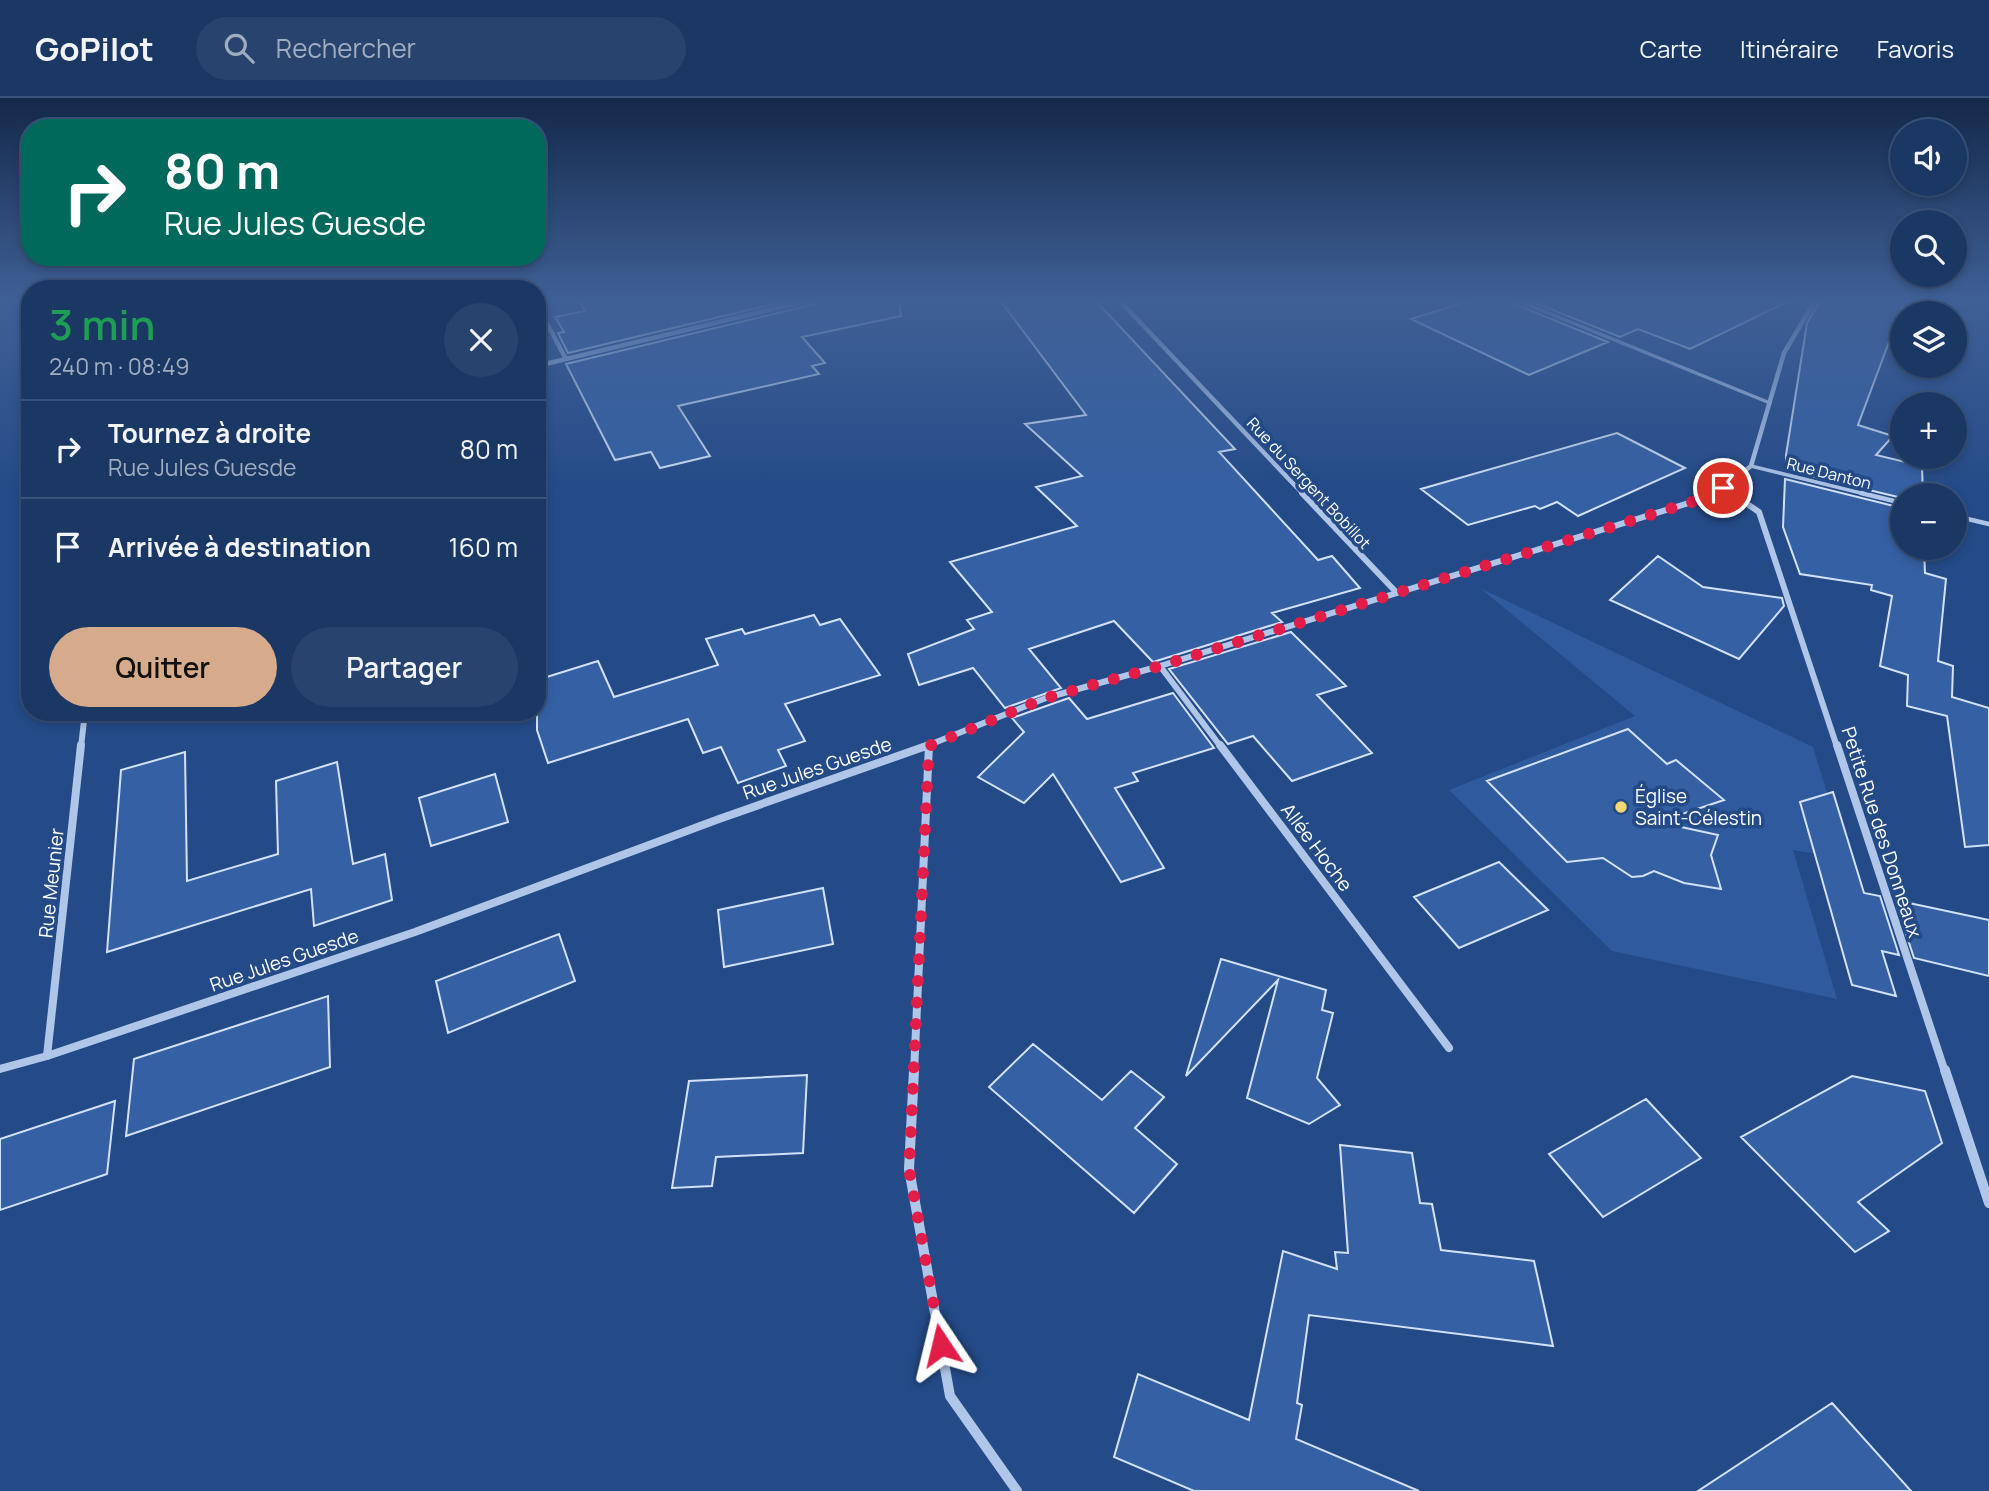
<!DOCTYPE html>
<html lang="fr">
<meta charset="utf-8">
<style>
:root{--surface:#1b3865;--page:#28436e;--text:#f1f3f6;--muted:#a0acbf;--line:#395279;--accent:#d6ab8b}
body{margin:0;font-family:Manrope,sans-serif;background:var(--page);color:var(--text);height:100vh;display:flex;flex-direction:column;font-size:26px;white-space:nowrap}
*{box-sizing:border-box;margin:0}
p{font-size:23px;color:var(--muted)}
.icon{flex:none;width:38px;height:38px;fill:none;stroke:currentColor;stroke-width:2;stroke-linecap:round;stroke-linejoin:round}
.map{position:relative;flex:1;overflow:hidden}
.drawer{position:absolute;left:21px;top:182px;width:525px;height:441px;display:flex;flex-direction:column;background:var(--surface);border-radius:28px;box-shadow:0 4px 10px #0003,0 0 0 2px var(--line)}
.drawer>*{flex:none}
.top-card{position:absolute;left:21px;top:21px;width:525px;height:147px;border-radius:28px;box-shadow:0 4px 10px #0003,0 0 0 2px var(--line);background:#00695c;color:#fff;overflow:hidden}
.tools{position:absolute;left:1890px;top:21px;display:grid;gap:14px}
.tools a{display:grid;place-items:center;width:77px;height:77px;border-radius:50%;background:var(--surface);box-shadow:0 4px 10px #0003,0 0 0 2px var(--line);font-size:35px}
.pin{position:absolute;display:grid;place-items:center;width:60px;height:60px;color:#fff;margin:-30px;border:4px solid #fff;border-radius:50%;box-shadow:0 2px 7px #0007}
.me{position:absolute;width:77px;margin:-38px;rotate:350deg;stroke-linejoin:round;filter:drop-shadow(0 0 5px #0008)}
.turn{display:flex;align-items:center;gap:24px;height:147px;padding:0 28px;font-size:32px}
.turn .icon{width:91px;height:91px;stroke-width:2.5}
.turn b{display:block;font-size:49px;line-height:60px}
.round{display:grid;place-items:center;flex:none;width:74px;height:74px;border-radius:37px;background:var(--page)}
.overview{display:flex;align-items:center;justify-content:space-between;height:119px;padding:0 28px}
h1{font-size:42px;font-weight:600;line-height:52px;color:#1e9e55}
.primary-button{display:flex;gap:14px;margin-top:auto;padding:14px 28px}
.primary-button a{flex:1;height:80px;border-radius:42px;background:var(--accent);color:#111;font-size:28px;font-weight:600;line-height:80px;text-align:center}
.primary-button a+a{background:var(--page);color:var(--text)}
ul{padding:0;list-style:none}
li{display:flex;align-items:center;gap:21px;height:98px;padding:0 28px;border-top:2px solid var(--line)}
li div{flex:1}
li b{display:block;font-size:26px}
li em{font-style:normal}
header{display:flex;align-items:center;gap:42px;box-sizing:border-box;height:98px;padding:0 35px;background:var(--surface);border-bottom:2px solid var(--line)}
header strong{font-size:33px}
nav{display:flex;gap:38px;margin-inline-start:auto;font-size:24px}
.search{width:490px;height:63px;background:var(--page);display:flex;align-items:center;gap:18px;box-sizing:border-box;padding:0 24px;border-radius:38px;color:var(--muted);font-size:26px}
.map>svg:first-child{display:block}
.green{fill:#2f5b9e}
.building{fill:#3560a3;stroke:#d3e1f7;stroke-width:2}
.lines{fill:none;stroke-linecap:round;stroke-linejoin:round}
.service-far1{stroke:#afc6e9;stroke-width:3.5}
.service{stroke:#afc6e9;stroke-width:4.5}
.minor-far3{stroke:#afc6e9;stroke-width:4.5}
.minor-far2{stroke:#afc6e9;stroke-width:6}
.minor-far1{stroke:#afc6e9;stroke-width:8}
.minor{stroke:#afc6e9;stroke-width:10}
.route{stroke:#e11d48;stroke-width:12;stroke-dasharray:0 21.6}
.poi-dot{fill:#f3d573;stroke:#244a87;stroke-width:2.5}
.labels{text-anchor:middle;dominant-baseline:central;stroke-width:7;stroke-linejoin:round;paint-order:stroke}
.far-street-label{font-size:16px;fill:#fff;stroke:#244a87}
.street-label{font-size:19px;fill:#fff;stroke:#244a87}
.poi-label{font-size:19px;fill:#fff;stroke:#244a87;text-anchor:start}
</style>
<header>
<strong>GoPilot</strong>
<div class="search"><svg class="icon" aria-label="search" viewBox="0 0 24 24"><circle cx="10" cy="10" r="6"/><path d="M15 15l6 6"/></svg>Rechercher</div>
<nav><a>Carte</a><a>Itinéraire</a><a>Favoris</a></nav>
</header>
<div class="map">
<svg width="1989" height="1393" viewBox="0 0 1989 1393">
<rect width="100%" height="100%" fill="#244a87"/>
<path class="green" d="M1480,490l333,159 34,112 -54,-9 44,149 -225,-48 -163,-161 186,-74z"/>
<path class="building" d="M578,201h217l-227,54 -10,-20 6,-1 -9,-15 30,-6z
M819,201h80l2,17 -99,21 23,26 -13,3 7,8 -141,32 32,50 -50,12 -9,-16 -36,8 -49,-96 249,-60z
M999,201h95l141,150 -16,3 99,108 14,-4 28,32 -88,25 10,9 -129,40 -39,-41 -85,28 32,39 -56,20 -32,-40 -54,17 -11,-31 66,-25 -7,-9 25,-8 -42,-50 127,-36 -41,-39 46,-11 -57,-52 61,-9z
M1475,201h35l2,4 96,39 -79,33 -118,-56z
M1525,201h268l-103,50 -52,-20 -18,8z
M1821,201h84l-47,126 35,11 -17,19 46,11 1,29h-21v3l-116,-28v-15l21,-132z
M1617,335l68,35 -107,48 -21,-14 -17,7 -5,-3 -67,19 -47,-36z
M1785,381l117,29v40h22l1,25 21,6 -8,82 15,5 -1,31 37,11v137l-24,2 -18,-131 -40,-10 1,-31 -28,-9 12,-70 -21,-6 1,-5 -72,-11 -17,-47z
M1658,458l45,31 79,11 2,8 -45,53 -129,-59z
M814,517l6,10 20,-6 40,56 -95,29 20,37 -27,9 8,16 -48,17 -17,-36 -18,6 -15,-34 -140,44 -11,-33v-50l61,-19 16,36 104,-32 -12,-26 36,-10 3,5z
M1291,534l55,54 -29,9 55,58 -80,28 -39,-45 -25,8 -59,-75z
M1173,595l41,55 -81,25 5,8 -23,7 49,80 -43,14 -68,-108 -29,29 -46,-26 46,-45 -12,-14 57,-20 18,21z
M1628,631l39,35 9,-4 48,40 -66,22 60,13 -7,20 10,34 -37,-6 -30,-12 -11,5 -11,1 -29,-19 -36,4 -80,-81z
M185,654l2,129 91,-27 -2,-73 61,-19 16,102 32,-10 7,46 -78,26 -3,-37 -204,63 14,-182z
M495,676l13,48 -77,24 -12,-48z
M1833,694l31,101 16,3 19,59 -17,-4 14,45 -44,-11 -52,-183z
M1499,764l49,48 -89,38 -45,-51z
M823,790l10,56 -109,23 -6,-57z
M1895,802l94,20v56l-75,-18z
M559,836l16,47 -127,52 -12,-52z
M1221,861l105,31 -4,20 11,3 -16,65 23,27 -31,19 -62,-26 31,-118 -92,96z
M328,898l2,71 -204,69 8,-77z
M1033,946l69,56 29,-29 33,26 -29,31 42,36 -43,49 -145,-126z
M807,977l-4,78 -87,4 -4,29 -40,2 17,-107z
M1852,978l73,15 17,52 -84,59 31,29 -34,21 -114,-115z
M1646,1001l55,59 -98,59 -54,-63z
M115,1003l-8,73 -107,36v-71z
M1340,1047l72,8 8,50 12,1 9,46 93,11 19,85 -244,-31 -12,88 5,2 -6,34 123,52h-225l-80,-34 24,-83 111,46 34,-169 54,18 -2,-17 13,1z
M1832,1305l79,88h-213z"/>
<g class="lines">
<path class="service-far1" d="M1514,201l256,104
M1751,368l118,29"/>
<path class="service" d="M1861,395l41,10
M1955,418l34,8"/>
<path class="minor-far3" d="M1118,201l186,196
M537,207l29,54
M537,268l277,-67
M1723,390l10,7
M1708,397l15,-7 28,-22 33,-113 32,-54"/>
<path class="minor-far2" d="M1302,395l94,99
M1731,395l28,19 78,235
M1160,568l61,81
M81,649l4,-35
M924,649l122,-49 114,-32 532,-164 20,-9"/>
<path class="minor-far1" d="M1220,647l229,303
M1837,647l108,327
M47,958l34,-311
M0,971l47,-13 368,-124 304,-113 210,-74
M914,974l15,-327"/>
<path class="minor" d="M914,972l-5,99 41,227 67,95
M1945,972l44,133"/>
</g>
<linearGradient id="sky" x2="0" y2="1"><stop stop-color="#14294a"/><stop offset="0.51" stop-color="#3f6096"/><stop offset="1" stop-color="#3f6096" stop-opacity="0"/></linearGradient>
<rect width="1989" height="396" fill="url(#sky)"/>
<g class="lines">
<path class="route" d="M941,1247l-32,-176 20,-423 117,-48 114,-32 532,-164 31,-14"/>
</g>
<circle class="poi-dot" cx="1621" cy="709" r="7"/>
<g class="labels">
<g class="far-street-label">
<text transform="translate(1829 375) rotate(14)">Rue Danton</text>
<text transform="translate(1309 385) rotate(47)">Rue du Sergent Bobillot</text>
</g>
<g class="street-label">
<text transform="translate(817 670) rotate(-19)">Rue Jules Guesde</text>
<text transform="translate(1882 734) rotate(72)">Petite Rue des Donneaux</text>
<text transform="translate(1317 749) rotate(53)">Allée Hoche</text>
<text transform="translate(51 785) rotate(-84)">Rue Meunier</text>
<text transform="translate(284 862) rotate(-19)">Rue Jules Guesde</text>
</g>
<g class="poi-label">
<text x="1635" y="698">Église<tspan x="1635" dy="22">Saint-Célestin</tspan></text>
</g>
</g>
</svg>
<div class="tools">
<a><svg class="icon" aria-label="sound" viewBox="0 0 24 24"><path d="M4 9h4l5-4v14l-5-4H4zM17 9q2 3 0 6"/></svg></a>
<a><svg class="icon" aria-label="search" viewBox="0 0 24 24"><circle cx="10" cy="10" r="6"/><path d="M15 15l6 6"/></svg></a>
<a><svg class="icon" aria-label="layers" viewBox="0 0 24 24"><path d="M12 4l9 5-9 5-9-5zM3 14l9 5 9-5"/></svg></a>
<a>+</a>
<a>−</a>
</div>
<div class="pin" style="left:1723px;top:390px;background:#d93025"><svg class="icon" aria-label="arrive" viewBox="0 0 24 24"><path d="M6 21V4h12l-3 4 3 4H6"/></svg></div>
<svg class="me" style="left:941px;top:1247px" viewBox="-20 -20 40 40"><path d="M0-17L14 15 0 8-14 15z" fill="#e11d48" stroke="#fff" stroke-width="4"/></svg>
<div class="top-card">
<div class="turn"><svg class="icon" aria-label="right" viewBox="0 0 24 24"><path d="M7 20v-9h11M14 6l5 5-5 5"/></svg><div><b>80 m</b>Rue Jules Guesde</div></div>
</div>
<section class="drawer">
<div class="overview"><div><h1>3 min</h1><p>240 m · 08:49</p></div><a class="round"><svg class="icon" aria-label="close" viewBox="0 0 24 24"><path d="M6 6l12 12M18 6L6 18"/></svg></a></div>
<ul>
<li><svg class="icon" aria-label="right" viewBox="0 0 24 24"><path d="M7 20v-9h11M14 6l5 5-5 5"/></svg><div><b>Tournez à droite</b><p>Rue Jules Guesde</p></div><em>80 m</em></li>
<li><svg class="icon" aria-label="arrive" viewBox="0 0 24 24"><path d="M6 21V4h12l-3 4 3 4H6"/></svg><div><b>Arrivée à destination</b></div><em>160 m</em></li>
</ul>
<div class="primary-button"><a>Quitter</a><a>Partager</a></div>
</section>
</div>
